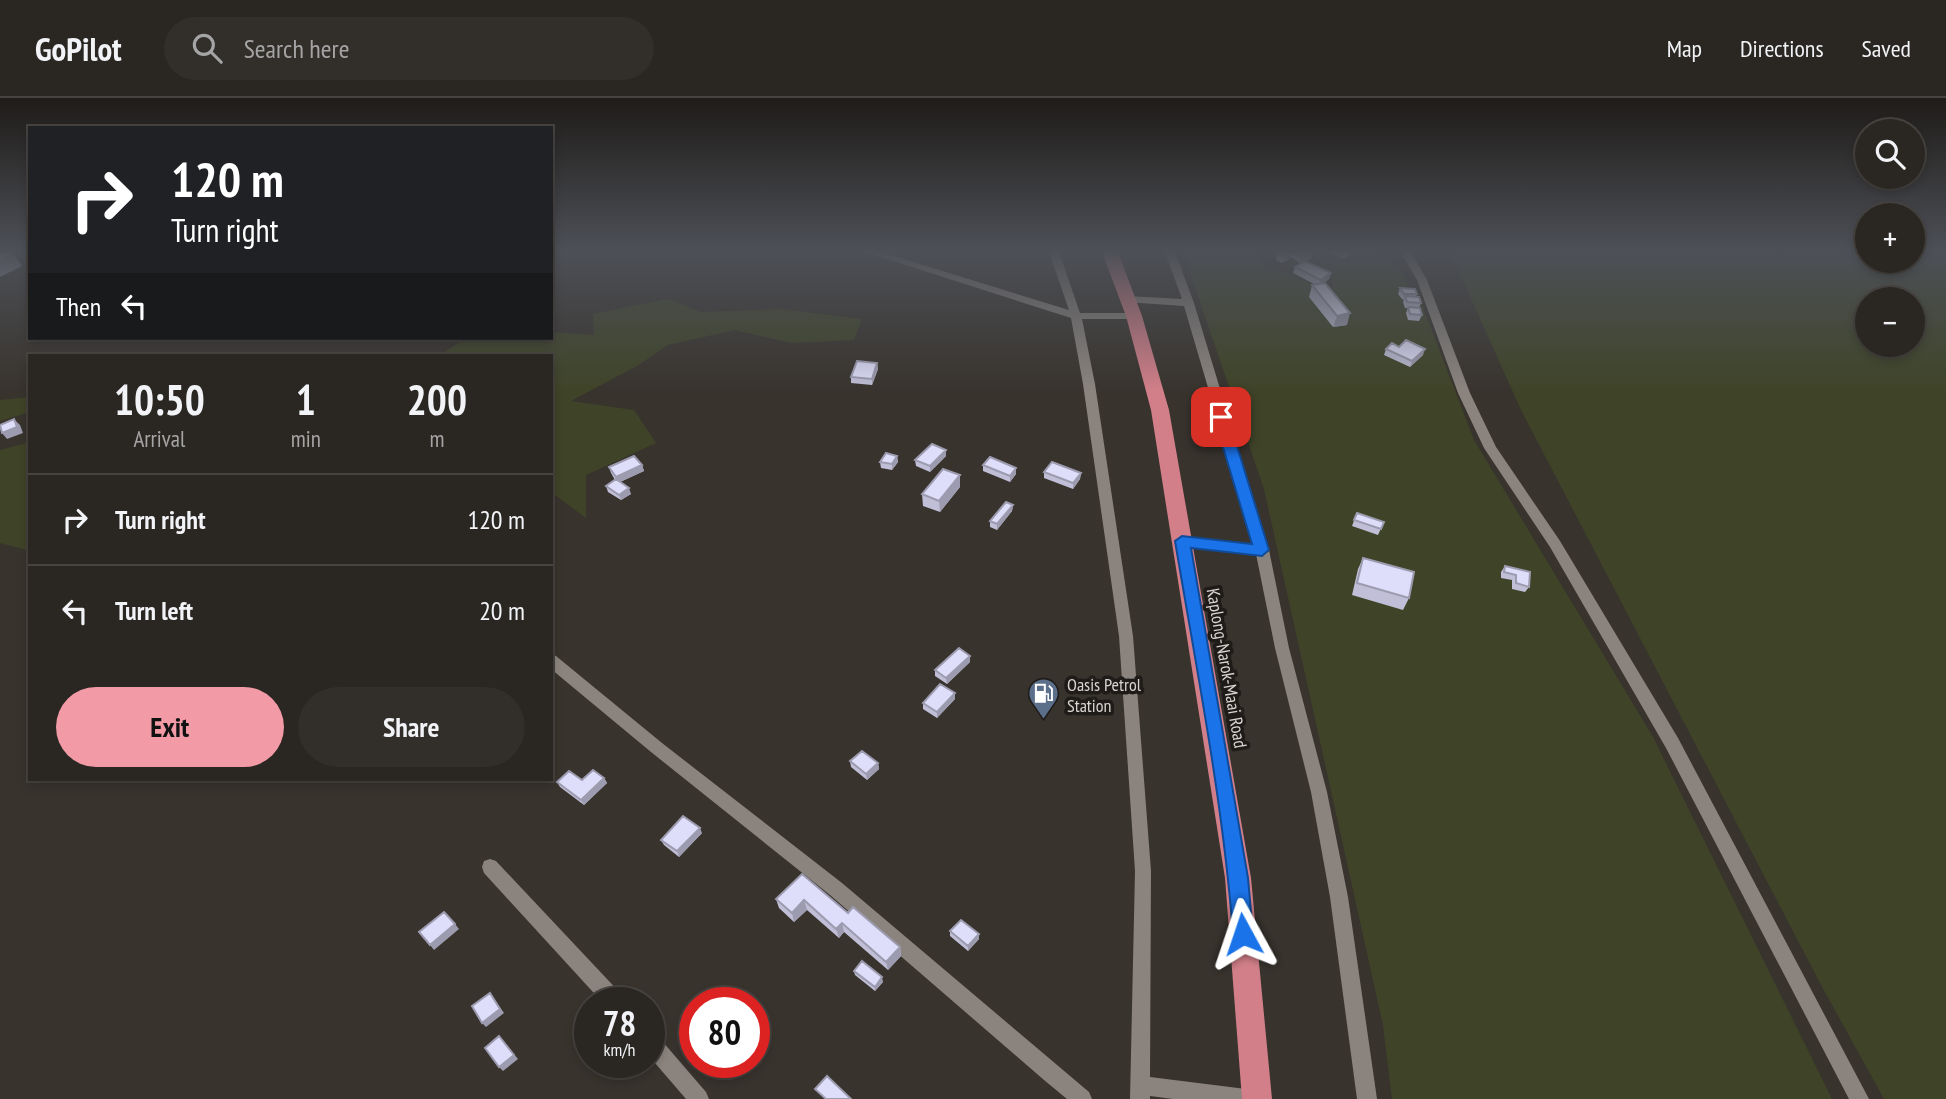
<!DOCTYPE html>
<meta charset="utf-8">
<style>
:root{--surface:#2a2622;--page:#322e2a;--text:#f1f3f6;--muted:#a5a5a5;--line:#464340;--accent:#f39aa7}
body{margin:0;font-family:"PT Sans Narrow",sans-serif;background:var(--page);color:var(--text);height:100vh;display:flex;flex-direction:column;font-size:26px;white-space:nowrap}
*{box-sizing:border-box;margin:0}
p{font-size:23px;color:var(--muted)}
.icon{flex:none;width:38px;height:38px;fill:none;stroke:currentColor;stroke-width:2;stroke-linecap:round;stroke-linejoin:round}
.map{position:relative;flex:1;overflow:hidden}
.panel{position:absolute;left:28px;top:256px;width:525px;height:427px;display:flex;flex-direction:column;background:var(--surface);border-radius:0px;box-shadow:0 4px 10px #0003,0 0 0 2px var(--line)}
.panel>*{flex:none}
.top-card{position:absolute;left:28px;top:28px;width:525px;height:214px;border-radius:0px;box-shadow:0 4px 10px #0003,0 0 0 2px var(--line);background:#202124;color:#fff;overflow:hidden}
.controls{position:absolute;left:1855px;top:21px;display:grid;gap:14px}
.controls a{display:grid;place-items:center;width:70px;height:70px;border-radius:50%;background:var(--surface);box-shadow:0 4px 10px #0003,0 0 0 2px var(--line);font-size:35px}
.speed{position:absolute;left:574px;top:889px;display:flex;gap:14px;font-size:35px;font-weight:700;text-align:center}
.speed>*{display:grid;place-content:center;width:91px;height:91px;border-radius:50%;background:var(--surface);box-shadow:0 4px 10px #0003,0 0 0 2px var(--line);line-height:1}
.speed small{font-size:18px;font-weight:400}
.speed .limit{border:10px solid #d22;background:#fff;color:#111}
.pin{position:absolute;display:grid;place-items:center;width:60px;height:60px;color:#fff;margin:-30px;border-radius:14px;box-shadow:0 4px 10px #0006}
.me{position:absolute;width:77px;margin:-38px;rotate:355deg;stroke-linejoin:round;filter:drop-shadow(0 0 5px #0008)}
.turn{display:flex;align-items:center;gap:24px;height:147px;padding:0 28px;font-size:32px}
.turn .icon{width:91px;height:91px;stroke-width:2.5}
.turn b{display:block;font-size:49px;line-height:60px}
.then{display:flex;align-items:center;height:66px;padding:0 28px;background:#0003;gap:14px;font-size:26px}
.eta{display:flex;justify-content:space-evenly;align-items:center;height:119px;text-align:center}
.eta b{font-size:42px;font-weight:600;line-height:49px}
.cta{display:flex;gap:14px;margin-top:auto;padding:14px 28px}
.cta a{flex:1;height:80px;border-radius:42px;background:var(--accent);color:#111;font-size:28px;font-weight:600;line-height:80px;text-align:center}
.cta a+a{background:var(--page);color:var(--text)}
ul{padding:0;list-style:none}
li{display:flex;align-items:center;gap:21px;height:91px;padding:0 28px;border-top:2px solid var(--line)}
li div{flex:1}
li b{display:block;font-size:26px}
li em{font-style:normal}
header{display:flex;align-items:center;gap:42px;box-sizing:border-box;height:98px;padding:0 35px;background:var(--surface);border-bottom:2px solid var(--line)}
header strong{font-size:33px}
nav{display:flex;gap:38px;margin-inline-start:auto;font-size:24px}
.search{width:490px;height:63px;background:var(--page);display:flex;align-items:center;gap:18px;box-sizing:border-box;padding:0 24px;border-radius:38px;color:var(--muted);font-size:26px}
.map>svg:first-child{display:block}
.green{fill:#3f4428;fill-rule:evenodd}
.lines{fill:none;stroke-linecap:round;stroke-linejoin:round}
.street{fill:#8b847e;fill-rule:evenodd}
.highway{fill:#d27f89;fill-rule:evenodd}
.wall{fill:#c0bfd7}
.shaded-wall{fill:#9c9baf}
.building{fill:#dfdefa;stroke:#9c9baf;stroke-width:2}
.route{fill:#1a73e8;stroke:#114b97;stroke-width:2}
.labels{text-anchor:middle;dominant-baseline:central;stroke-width:7;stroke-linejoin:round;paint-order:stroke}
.street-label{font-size:18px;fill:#d9d5d2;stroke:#1e1b18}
.poi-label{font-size:18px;fill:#d9d5d2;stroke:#1e1b18;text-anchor:start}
</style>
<header>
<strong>GoPilot</strong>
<div class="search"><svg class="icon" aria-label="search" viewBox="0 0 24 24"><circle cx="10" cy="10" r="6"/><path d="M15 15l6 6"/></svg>Search here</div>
<nav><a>Map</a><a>Directions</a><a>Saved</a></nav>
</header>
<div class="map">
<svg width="1946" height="1001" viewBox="0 0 1946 1001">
<rect width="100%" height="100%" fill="#38332d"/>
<path class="green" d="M1183,154h73l3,11 72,28 3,-11 -13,-8 -3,-20h57l2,7 23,8 9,23 10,7 55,143 179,297 179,362h-440l-9,-74 -119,-536z
M1450,154h417v9h46v-9h33v847h-62l-64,-116 -299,-573zM1913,201v46h-46v-46z
M668,201l33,13 81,-3 80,10 -8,21 -63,3 -56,-13 -67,15 -31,21 -66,35 63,9 22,33 -70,32v43l-35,-26v-137h-111l26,-17h85v-6l43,3 -1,-21z
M30,299v15l-30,9v-21z
M30,344v109l-30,-8v-93z"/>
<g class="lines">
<path class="street" d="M865,154h16l188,58 -20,-58h10l21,61h54l5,3 -5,3h-52l13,65 38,252 18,235 -1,206 96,12 7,3 3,7h-83l-23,-3v3h-20l5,-228 -16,-235 -36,-252 -12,-66z
M1165,154h10l19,51 75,247 20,98 38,144 21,105 29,202h-20l-27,-202 -19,-105 -36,-144 -19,-94 -74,-8 -7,-5 7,-5 72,8 -70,-238 -58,-4 -5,-3 5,-3 56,3z
M1401,154h10l16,28 43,113 26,54 64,94 118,197 191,361h-20l-183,-351 -116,-201 -66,-99 -26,-55 -41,-113z
M551,556l5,2 106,87 180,140 247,209 3,7h-25l-23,-19 -214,-185 -179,-143 -100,-83z
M490,761l6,2 127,135 2,7h-22l-119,-130 -2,-6 2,-6z
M649,934l7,2 50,58 3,7h-23l-37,-43z"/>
<path class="highway" d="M1102,154h16l24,64 27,94 82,468 21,221h-30l-17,-221 -74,-468 -25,-94z"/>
</g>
<path class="wall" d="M1280,154l33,1 -2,6 -6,2 26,12 -2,6 -6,5 24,41 -14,2 -24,-30 3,-12h4l-23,-12 2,-6 8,-6 -3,2 -11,-7v3l-7,4 -6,-3 1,-6z
M1329,154h25l-10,7z
M1400,190l17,6 -1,3 5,6 -2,5 3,7 -3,6 -11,-1 -2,-7 2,-5h-3l-2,-6 1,-2 -2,-1 -4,-5z
M1399,249l24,8 -13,12 -26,-12 2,-6z
M877,265l1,6 -6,16 -21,-2v-6z
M897,358l1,6 -6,8 -11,-2 -1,-6z
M946,358l-16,16 -14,-6 -1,-6z
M642,367l2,6 -24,11 11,12 -10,6 -13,-8 -2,-6 9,-6 -4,-7 -2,-6z
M983,367l33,9 -6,8 -27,-11z
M1044,374l37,1 -1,6 -7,10 -29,-11z
M960,389l-20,25 -17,-6 -1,-12z
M1013,407l-1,6 -15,19 -7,-3v-6z
M1357,415l27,9 -6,13 -26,-9z
M1363,460l46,40 -6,12 -51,-15 6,-26z
M1505,468l24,21 -4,5 -13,-3v-9l-11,-2v-6z
M970,564l-23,22 -12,-8v-6z
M955,595v6l-18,19 -14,-9v-6z
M850,663l28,2 1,6 -12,11 -16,-13z
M604,680l3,5 -23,22 -24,-18 -3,-5z
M702,735l-23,24 -15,-12 -3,-5z
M802,776l46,39 52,34 1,9 -13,14 -44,-38 -5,6 -32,-28 -13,12 -15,-14 -3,-9z
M950,833l29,3v5l-11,12 -18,-15z
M854,873l29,11 -8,9 -20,-16z"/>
<path class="shaded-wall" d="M1348,154h6l-10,7 2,-6z
M1290,155l-1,6 -7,4 2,-6z
M1313,155l-2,6 -11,4 1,-6z
M13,156l9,12 -22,11v-16z
M1331,175l-2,6 -10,7 2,-6z
M1350,215l-3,12 -14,2 4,-11z
M1425,251l-2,6 -13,12 2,-6z
M877,265l1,6 -6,16v-6z
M14,321l6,6 3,8 -16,6 -5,-6z
M946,352v6l-16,16v-6z
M897,358l1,6 -6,8v-6z
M642,367l2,6 -26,12 -2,-6z
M1016,370v6l-6,8v-6z
M1081,375l-1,6 -7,10v-6z
M960,377v12l-20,25 -1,-11z
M629,390l2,6 -10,6 -2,-5z
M1013,407l-1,6 -15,19v-6z
M970,558v6l-23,22 -1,-6z
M955,595v6l-18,19v-6z
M878,665l1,6 -12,11 -1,-6z
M604,680l3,5 -23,22 -3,-5z
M700,730l2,5 -23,24 -2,-6z
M804,802l3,10 -13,12 -2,-9z
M842,825l2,9 -5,6 -3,-9z
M455,826l4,5 -25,21 -4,-5z
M979,836v5l-11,12v-5z
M900,849l1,9 -13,14 -2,-8z
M882,879l1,5 -8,9v-4z
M490,895l14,20 -18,14 -4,-4z
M499,938l19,23 -15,12 -4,-4z"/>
<path class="building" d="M0,154h9l4,2 -13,7z
M1280,154h8l2,1 -6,4 -7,-3z
M1294,154h18l1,1 -12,4z
M1305,163l26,12 -10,7 -26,-13z
M1325,185l25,30 -13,3 -25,-31z
M1400,190l15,1 2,5h-13z
M1405,198l14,1 2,6 -14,-1z
M1408,209l12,1 2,7 -12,-1z
M1406,242l19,9 -13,12 -26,-12 6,-6 7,4z
M857,263l20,2 -5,16 -21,-2z
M14,321l3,8 -15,6 -2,-8z
M932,346l14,6 -16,16 -15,-6z
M886,355l11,3 -5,8 -12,-2z
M634,358l8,9 -26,12 -7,-10z
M990,359l26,11 -6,8 -27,-11z
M1052,364l29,11 -8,10 -29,-11z
M943,371l17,6 -21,26 -17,-7z
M616,381l13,9 -10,7 -13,-9z
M1006,404l7,3 -16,19 -7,-3z
M1357,415l27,9 -3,7 -27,-9z
M1363,460l51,14 -5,26 -52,-15z
M1505,468l25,6 -1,15 -13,-4v-8l-12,-3z
M959,550l11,8 -24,22 -11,-8z
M940,586l15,9 -18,19 -14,-9z
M862,653l16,12 -12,11 -16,-13z
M593,672l11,8 -23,22 -24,-18 12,-11 13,9z
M683,718l17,12 -23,23 -16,-11z
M802,776l46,39 5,-6 47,40 -14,15 -44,-39 -6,6 -32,-29 -12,13 -16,-14z
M444,814l11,12 -25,21 -11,-13z
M961,822l18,14 -11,12 -18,-15z
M862,863l20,16 -7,10 -21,-16z
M490,895l10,16 -18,14 -10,-17z
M499,938l15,19 -15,12 -14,-19z
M827,978l24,23h-25l-11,-10z"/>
<linearGradient id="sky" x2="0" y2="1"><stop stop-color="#1f1c19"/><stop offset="0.52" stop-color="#4d5057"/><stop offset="1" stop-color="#4d5057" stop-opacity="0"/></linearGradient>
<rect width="1946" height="294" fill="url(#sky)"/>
<path class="route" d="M1221,315l7,4 41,133 -7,6 -71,-8 57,330 5,56 -3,6 -7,3 -7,-3 -3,-6c-10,-132 -36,-262 -58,-393l7,-5 70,8 -38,-127z"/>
<defs>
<symbol id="fuel-pin" viewBox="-11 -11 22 30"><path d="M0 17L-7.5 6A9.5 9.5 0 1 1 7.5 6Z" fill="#5c6f8a" stroke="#1e1b18"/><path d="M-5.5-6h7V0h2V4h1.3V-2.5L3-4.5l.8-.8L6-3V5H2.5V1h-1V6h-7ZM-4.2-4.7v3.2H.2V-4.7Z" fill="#fff"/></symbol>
</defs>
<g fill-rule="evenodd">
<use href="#fuel-pin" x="1026" y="578" width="35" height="47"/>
</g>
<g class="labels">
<g class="street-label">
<text transform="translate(1227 570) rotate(80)">Kaplong-Narok-Maai Road</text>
</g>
<g class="poi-label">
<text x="1067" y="586">Oasis Petrol<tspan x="1067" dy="21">Station</tspan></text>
</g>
</g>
</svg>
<div class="controls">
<a><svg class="icon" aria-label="search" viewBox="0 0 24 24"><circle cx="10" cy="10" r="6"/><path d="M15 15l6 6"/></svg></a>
<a>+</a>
<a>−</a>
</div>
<div class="speed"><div>78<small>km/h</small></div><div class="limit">80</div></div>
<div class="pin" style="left:1221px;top:319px;background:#d93025"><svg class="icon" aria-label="arrive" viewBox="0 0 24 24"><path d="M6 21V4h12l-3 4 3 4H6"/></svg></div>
<svg class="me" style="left:1243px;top:836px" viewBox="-20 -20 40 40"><path d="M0-17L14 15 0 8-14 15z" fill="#1a73e8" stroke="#fff" stroke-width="4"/></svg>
<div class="top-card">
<div class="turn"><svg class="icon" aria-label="right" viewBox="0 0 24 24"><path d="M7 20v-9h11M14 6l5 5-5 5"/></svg><div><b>120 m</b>Turn right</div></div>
<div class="then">Then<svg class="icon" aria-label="left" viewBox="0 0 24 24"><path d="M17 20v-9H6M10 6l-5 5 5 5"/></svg></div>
</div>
<section class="panel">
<div class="eta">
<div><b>10:50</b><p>Arrival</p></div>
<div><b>1</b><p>min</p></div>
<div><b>200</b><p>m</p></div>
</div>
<ul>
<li><svg class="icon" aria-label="right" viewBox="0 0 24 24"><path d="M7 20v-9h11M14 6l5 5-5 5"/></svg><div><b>Turn right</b></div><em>120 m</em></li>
<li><svg class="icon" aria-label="left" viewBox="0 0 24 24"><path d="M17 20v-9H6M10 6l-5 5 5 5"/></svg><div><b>Turn left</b></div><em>20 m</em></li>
</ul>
<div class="cta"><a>Exit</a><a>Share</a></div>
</section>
</div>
